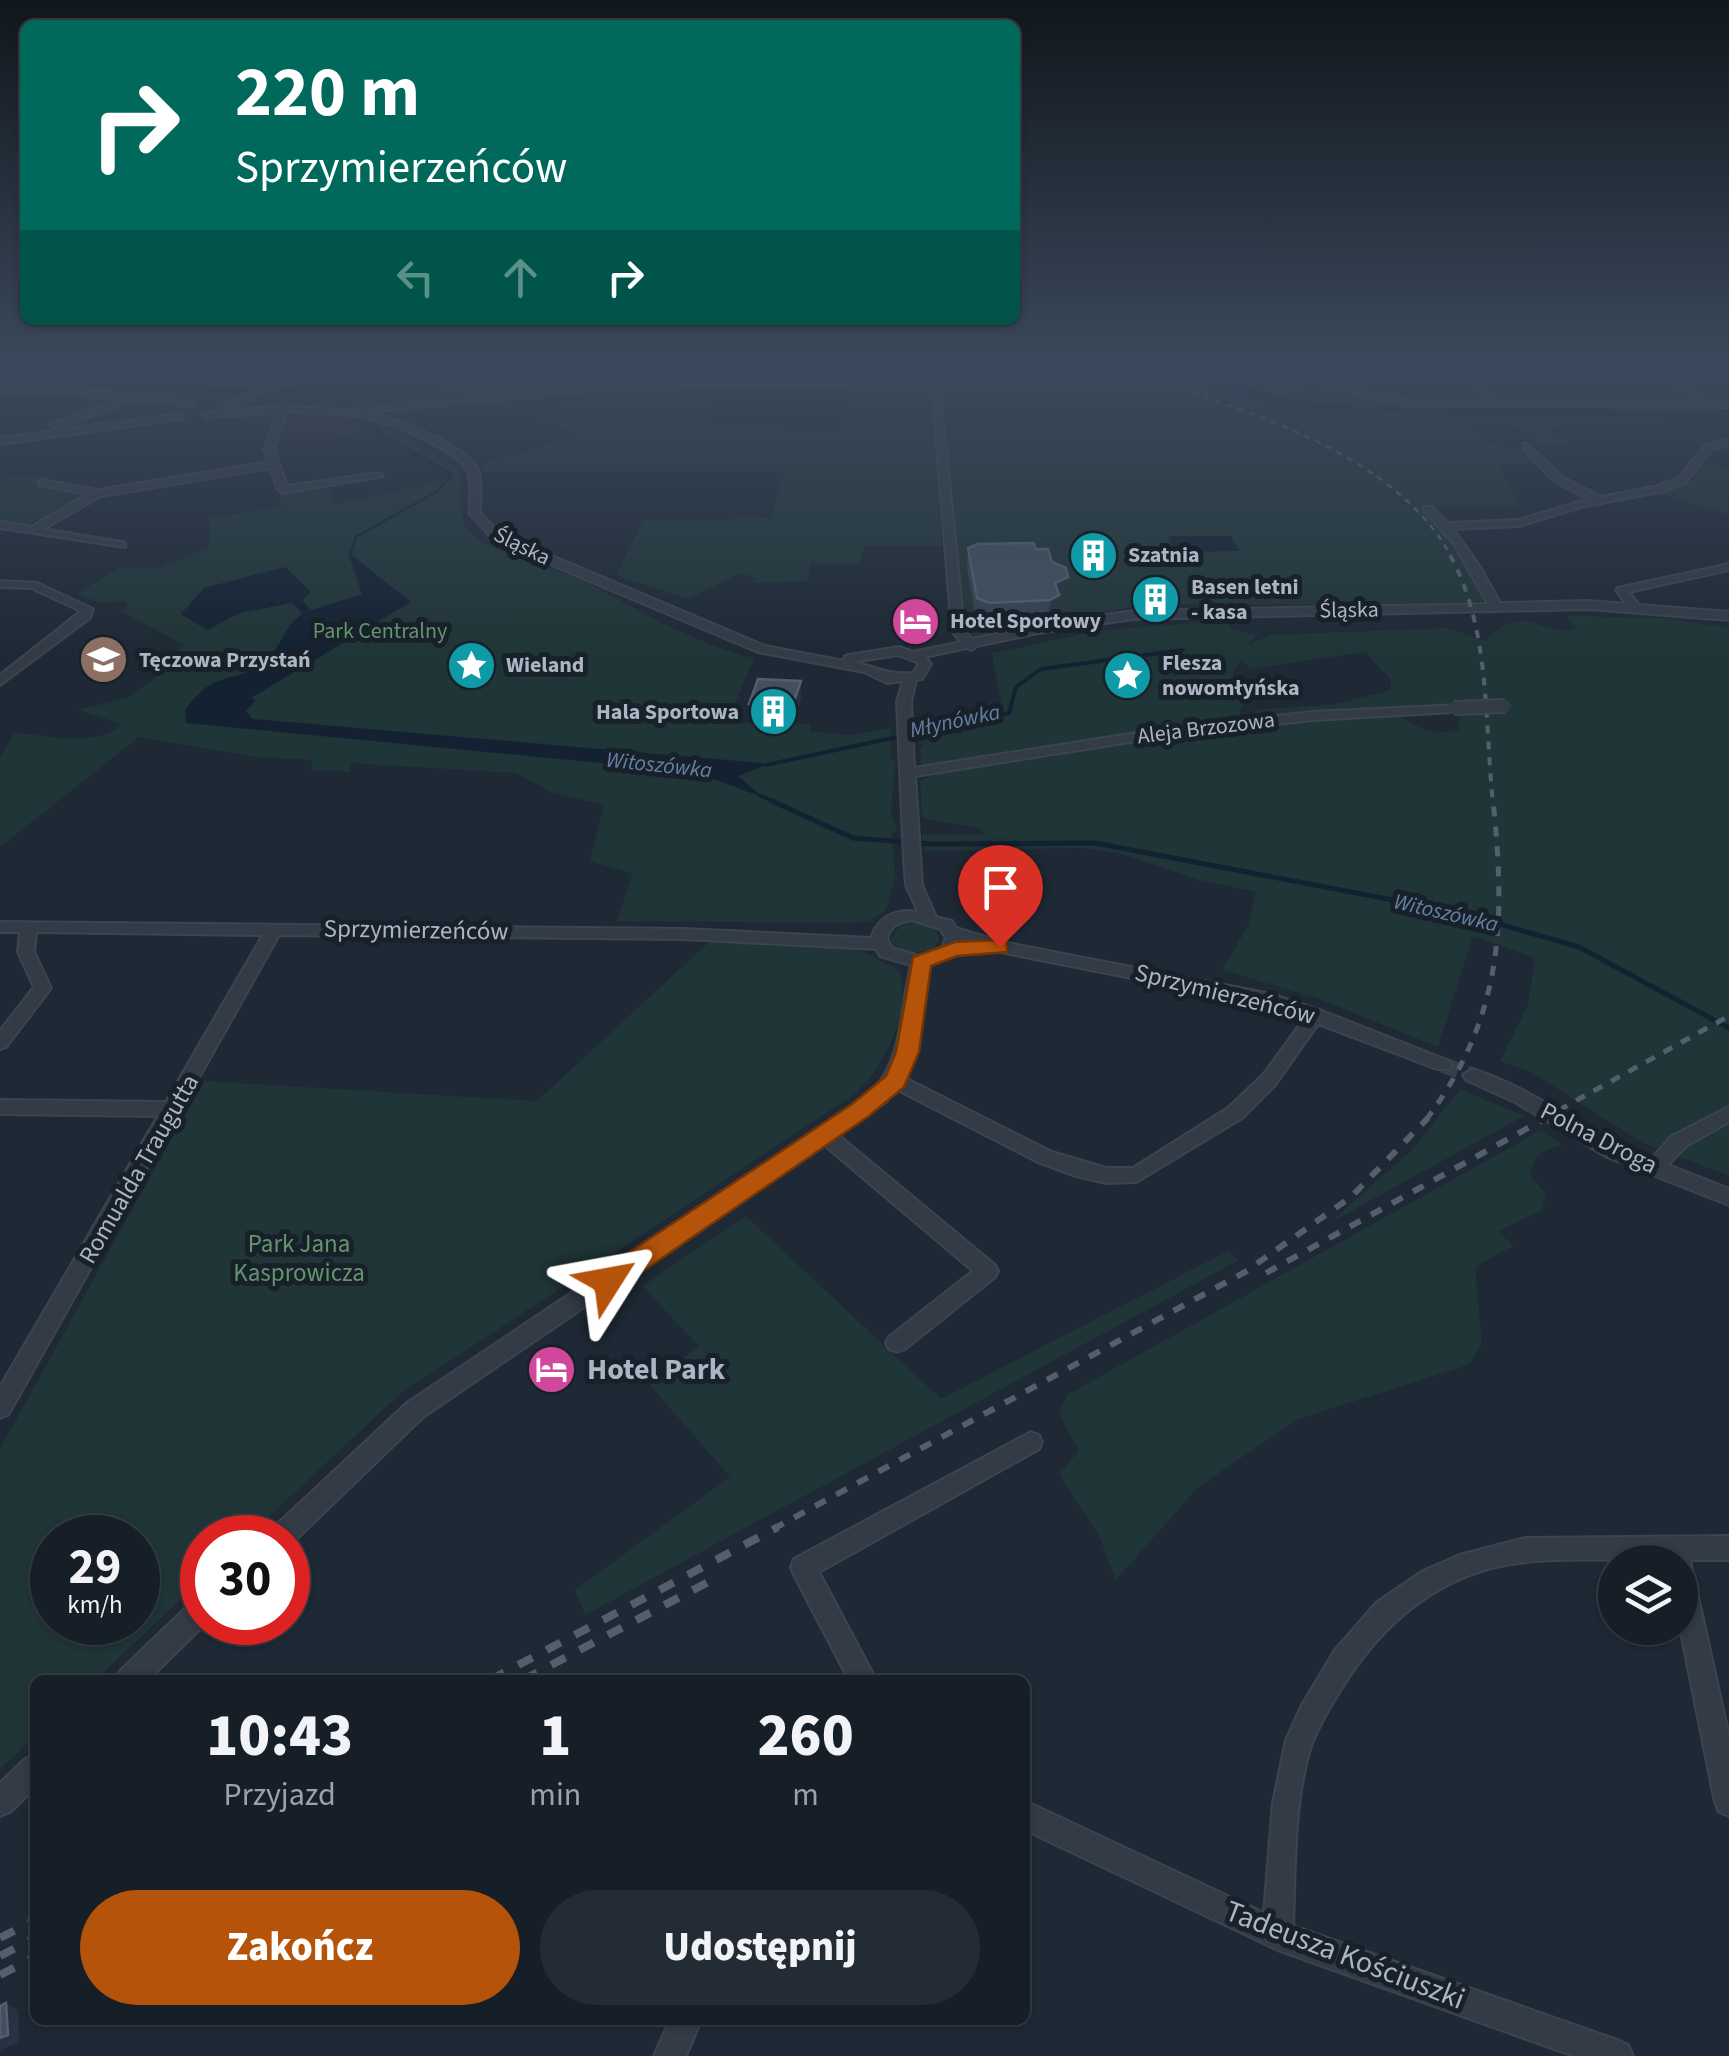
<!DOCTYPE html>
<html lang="pl">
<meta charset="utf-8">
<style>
:root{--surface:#161f28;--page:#232c34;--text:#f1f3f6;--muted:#9ea2a8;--line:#353d45;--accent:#b45309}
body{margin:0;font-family:"Source Sans 3",sans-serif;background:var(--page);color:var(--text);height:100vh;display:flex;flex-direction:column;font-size:38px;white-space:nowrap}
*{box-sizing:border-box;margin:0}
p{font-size:32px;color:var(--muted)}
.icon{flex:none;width:55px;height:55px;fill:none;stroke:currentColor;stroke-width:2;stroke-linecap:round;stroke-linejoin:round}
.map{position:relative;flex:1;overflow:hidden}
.details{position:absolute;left:30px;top:1675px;width:1000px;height:350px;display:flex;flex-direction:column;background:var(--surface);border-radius:15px;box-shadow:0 2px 8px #0004,0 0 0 2px var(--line)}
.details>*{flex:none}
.guide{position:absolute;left:20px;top:20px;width:1000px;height:305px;border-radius:15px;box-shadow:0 2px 8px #0004,0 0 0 2px var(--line);background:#00695c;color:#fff;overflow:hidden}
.controls{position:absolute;left:1598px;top:1545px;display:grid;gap:20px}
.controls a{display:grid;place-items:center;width:100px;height:100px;border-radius:50%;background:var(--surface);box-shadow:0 2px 8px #0004,0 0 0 2px var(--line);font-size:50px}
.speed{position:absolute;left:30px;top:1515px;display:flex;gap:20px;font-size:50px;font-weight:700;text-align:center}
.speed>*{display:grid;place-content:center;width:130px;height:130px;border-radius:50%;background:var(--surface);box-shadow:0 2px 8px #0004,0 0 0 2px var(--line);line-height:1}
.speed small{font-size:25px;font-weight:400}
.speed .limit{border:15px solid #d22;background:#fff;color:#111}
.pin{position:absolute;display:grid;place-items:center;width:85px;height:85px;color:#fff;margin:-102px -42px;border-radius:50% 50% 50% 0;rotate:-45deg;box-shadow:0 0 10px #0007}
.pin .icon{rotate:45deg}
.me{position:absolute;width:110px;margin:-55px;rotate:56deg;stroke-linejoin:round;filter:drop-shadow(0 0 8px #0008)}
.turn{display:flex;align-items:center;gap:35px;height:210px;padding:0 50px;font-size:45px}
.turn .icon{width:130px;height:130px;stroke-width:2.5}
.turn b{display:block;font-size:70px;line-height:85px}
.lanes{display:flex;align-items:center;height:95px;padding:0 50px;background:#0003;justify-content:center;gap:50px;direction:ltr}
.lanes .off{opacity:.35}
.eta{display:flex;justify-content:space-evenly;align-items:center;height:170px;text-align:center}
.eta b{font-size:60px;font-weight:800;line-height:70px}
.primary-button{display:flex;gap:20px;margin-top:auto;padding:20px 50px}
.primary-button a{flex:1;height:115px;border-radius:60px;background:var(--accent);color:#fff;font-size:40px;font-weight:800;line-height:115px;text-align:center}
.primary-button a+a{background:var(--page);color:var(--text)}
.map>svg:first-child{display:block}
.medical{fill:#2b2a37}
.green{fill:#203537;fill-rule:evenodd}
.water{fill:#132132}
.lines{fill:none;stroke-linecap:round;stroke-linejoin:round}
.stream-far2{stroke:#132132;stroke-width:2.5}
.stream-far1{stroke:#132132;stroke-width:4}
.stream{stroke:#132132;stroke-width:5}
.river{fill:#132132;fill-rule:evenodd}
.minor-tunnel{stroke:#333e4a;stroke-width:16;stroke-dasharray:16 9;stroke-linecap:butt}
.minor-casing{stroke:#3b444f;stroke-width:4}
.minor{fill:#323b46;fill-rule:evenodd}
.rail-far4{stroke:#535f6d;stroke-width:2.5;stroke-dasharray:6 6;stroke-linecap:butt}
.rail-far3{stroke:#535f6d;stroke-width:4;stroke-dasharray:8 8;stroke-linecap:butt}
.rail-far2{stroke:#535f6d;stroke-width:5;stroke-dasharray:10 10;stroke-linecap:butt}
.rail-far1{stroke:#535f6d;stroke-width:6;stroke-dasharray:12 12;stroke-linecap:butt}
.rail{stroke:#535f6d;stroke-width:8;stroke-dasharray:16 16;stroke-linecap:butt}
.minor-bridge-casing{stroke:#3b444f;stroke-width:16;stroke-linecap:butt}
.minor-bridge{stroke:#323b46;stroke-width:12}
.wall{fill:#364352}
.shaded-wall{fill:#273342}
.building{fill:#424f5f;stroke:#535f6e;stroke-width:2.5}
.route{fill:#b45309;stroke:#753606;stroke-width:2.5}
.labels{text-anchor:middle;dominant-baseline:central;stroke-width:10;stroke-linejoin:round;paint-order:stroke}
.far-street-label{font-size:22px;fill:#abb5c3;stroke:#18202a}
.far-poi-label{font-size:22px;font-weight:bold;fill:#abb5c3;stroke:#18202a;text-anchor:start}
.far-park-label{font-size:22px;fill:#63946d;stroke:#18202a}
.far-water-label{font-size:22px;font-style:italic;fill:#6381a4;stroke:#18202a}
.street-label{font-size:25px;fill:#abb5c3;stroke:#18202a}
.park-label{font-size:25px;fill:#63946d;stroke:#18202a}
.near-poi-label{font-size:30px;font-weight:bold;fill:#abb5c3;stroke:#18202a;text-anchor:start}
.near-street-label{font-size:30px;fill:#abb5c3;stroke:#18202a}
</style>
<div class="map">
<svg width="1729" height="2056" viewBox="0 0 1729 2056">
<rect width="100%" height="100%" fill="#1e2935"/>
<path class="medical" d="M296,412l52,3 17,19 -84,9 7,-25z"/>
<path class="green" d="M0,366l115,5 -6,6 49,1 -20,17 -138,-8z
M375,366h271l-367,22 46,-16z
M737,366h427l67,29 57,13 201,7 -5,-7h-102l-83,-7 -116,-35 231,39 315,1v12c-63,0 -122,2 -184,10l25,15 -34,1 -15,-17 -47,-3 11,19 39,5 15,16 -41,1 21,40 -95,2 34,42 30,52 -135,4 -206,-1 -170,33 -13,-7 -24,-252 -299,2 -282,26 -28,-12z
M169,377h92l7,5 -48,18 -71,-5z
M851,380l69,1 12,5 10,160h-78l-5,18 -49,-1 -2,18 -58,2 5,-5 -14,-5 -53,26 -72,-24 27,-55 129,-2 12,-47h-300l-2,-7 94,-29 -41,-19 53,-20 -15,-7 116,-7 -9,4 -2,11h33l-1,29 133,3z
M377,422l80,47c10,22 -6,46 15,65 30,26 79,30 114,48 53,28 109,62 168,76l-27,65 83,1v7l40,4 41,-7 -1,29 5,5 -4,50 6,17 -5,5 3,41 -9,35 -17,11 -18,2 -234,-2 16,-47 -43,-13 14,-56 -51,-12 -37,-20 -166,-10 1,9 -41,-2 3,-10 -58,-3 -116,-20 -139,110v-91l15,-23c32,2 83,16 107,-9l-43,-14 49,-13 22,-15 34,-37 -65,-35 7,-1 1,-8 -25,2 -26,-9 44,-27 36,2 53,-22v-29l72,-11 -1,-14 48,-7 7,18 119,-25 -3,-8 -72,-40 -8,-8z
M1704,463l25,7 -1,44 -73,-21 36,-12z
M44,475l5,1 -16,9 51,10 -56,30 -28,-3v-44z
M1567,616l95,2 67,10v548l-86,-33 -112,-71 -31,-11 28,-56 7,-47 -62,-22 -35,111 -121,-49 -95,-28 26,-44 8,-34 -57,-12 -80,-27 -38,-5 -156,3 -3,-16h62l-2,-6 -60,-11 -2,-37 20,-9c126,-13 250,-46 377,-53 22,-2 56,-9 77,-3 27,7 28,23 64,14l2,-19 44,3 1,-8 -34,-4 -226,17 13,-9 77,-6 56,-14v-10l-26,-28 -115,17 -8,-9 -9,10v17l10,17 -6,17 -316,44 -1,-15 5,-4 -4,-1v-28l82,-5 -11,-59 111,-23 123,-9 6,8 24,6 -7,9 22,-9 176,-7 38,13c42,-41 50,-6 93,-11z
M916,923l20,7 3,11 -6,8 -21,4 -20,-10 -1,-6 9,-11z
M709,942l148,7 42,21c14,43 -14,92 -42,123l-457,301 -153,143 -45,1v41l-107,101h-60v56l-35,33v-320l203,-368 334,20zM52,1538h86v84h-86z
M1460,1089l64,27 -196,108 85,-75z
M1541,1130l22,15c-21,6 -32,9 -32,33l15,15 -4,17 -44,21 15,15 -38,21 7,77 -14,21 -170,54 -101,69 -81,92 -17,-44 -40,-62 20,-23 -20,-37 8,-19z
M746,1216l195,183 287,-148 11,9 -654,355 -10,-25 155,-113 -80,-92 49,-39 -57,-60z"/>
<path class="water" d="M646,366l39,3 -426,26 -259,-13v-7l254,14z
M1164,366c46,0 83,25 127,33 63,12 129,9 193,9l6,7 -202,-7 -57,-13z
M1172,536h59l8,15 -62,1 -9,-14z
M348,552l63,50 -160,96 5,2 -10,11 7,8 509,44 4,2 -28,11 24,21 -67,-25 -509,-49 -1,-13c30,-43 52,-25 80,-48 15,-12 19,-37 38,-48l-11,-11 -52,10 -33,17 -26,-16 23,-26 81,-21 26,25 -9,8 9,10 51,-16z"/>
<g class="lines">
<path class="stream-far2" d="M318,391l34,15 34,32 66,36 -16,18 -80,45 -5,16"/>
<path class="stream-far1" d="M766,765l243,-52 7,-26 25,-18 142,-19
M759,795l18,8"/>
<path class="stream" d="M772,801l81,37 78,6 164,-1 366,70 118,34 150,81"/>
<path class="river" d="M1441,407l288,1v10l-282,-3 -8,-5z"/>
<path class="minor-tunnel" d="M1443,1065l29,10"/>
<defs>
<path id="minor" d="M171,366h9l-14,12h-6v-4z
M319,366h12l-109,44 57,-3 5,-3 5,3 65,3 298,-31 287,1 25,250 8,9 66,-14 95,-14 355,-7 -34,-60 -30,-33v-4h8l16,16 70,-3 71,-21 -35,-18 -31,-33v-4l3,-1 36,34 39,20 57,-11 19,-7 28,-33 24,-7v6l-18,5 -26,33 -21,8 -83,16 -62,19 -66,3 27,38 20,36 88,-2 38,3 -10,-14 2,-2 111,-24v6l-100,22 10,13 90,7v8l-141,-11 -455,10 -95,14 -61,13 -6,4 -5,-2 -41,9 6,7 -9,15 -6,1 -5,22 3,66 254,-40 145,-16 146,-7 2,3 -7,4 -141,8 -145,16 -253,40 7,109 14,32 16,4 4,7 46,14 269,52 51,17 127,50 3,4 -3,4h-12l-119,-45 -43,61 -33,33 -106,64 -30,1 -30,-7 -38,-14 -142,-73 -9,12 -50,33 158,131 3,6 -3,6 -90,72 -8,3 -8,-3 -3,-6 3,-6 84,-66 -150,-127 -400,273 -135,130v-9h-20l3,-8 136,-127 466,-312c31,-36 27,-82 38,-126l-31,-9 -4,-7 -192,-10 -405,-4 -96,171 1,3 -7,6 -169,300 -8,3v-31l158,-271 -158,-2v-14l166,2 97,-167 -227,-3 -2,20 17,36 -45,59 -6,2v-18l34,-44 -16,-35 2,-20h-20v-10l684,7 187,9c7,-21 26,-30 47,-26l-12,-27 -2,-26 -7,-157 6,-21 -16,2 -23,-11 -106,-20 -251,-106 -15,-8 -22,-24c-1,-13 3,-35 -4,-46 -4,-8 -16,-13 -24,-19 -47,-31 -100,-38 -155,-37l-13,37 13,37 91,-13 5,3 -100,17 -5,-3 -8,-22 -169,28 -58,33 78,13 4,1v4l-125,-19v-6l31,5 57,-33 -49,-9 -1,-2 5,-3 55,10 170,-28 -4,-13 13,-36 -70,4 -5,-3 17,-3 -2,-5zM652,385h280l20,246 9,11 -48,10 -14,-5 -50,8 -4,1 -1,5 -79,-15 -265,-112 -20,-21c0,-12 2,-28 -1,-40 -7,-27 -86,-56 -112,-61zM898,655l21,8 -6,10c-29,2 -34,-6 -61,-11zM912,920l28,9 6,9 -4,9 -23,9 -27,-8 -5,-9c3,-13 12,-17 25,-19zM961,940l39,12 268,53 36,14 -41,56 -35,33 -95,60h-27l-54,-16 -149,-75 11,-27 14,-85 27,-11z
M1271,366h13l83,26 43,8h76l-23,-34h8l24,35h203l-37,-29 13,-6 4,3 -6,4 38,28h19v6l-319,-1 -48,-10z
M0,388l77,1 114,11 5,3 -5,3 -56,-6 -80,28 -5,-3 2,-2 74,-24 -49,-4 -77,-1z
M178,414l5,3 -2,2 -181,25v-6z
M0,581l37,2 56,26 -3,9 -90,67v-10l81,-64 -50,-23 -31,-1z
M1472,1069c64,20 117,65 179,90l21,-23 57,-29v15l-43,24 -18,19 61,24v16l-122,-48 -92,-55 -49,-22 -3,-5z
M1031,1432l8,3 3,7 -3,7 -220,123 57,108h-27l-55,-105 -3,-8 3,-8z
M1729,1536v24h-39l39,177v79l-10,-4 -4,-10 -35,-175v-65h-11l1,-2c-47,1 -97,-3 -144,2 -83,8 -144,60 -186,129 -12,19 -24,39 -31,61 -15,55 -14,116 -16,174l324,114 11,5 5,11h-59l-296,-106 -253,-120v-29l239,112 9,-110 13,-63 16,-35 33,-55 41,-47 47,-32 37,-16 65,-17z
M202,1598v24h5l-59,58h-32l4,-9 73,-70z
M35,1755v33l-25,24 -10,4v-33l25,-24z
M670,2020h31l-15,36h-32z"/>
</defs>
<use href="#minor" class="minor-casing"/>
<use href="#minor" class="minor"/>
<path class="rail-far4" d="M1100,366c115,34 291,77 352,192"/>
<path class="rail-far3" d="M1450,555c41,75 34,165 43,248"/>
<path class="rail-far2" d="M1426,1120c77,-103 80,-196 67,-319
M1541,1120l188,-104"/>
<path class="rail-far1" d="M1266,1273l280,-155
M773,1529l472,-257 106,-75 77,-79"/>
<path class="rail" d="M490,1680l288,-153
M523,1680l187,-99
M0,1938l35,-18
M0,1956l35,-18
M0,1975l35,-18"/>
<defs>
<path id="minor-bridge" d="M1454,708l51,-2"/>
</defs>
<use href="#minor-bridge" class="minor-bridge-casing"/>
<use href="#minor-bridge" class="minor-bridge"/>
</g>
<path class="wall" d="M1082,535l25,21 -1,9h-20l-5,-20z
M968,548l67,1 17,13 14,34 -8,4 -1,15 -9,5 -60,3 -12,-5 -9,-50z
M801,681v16l-8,25 -43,-2 -1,-16z"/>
<path class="shaded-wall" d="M1068,577l-2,19 -8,4 -1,15 -9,5 2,-20 5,-17z
M801,681v16l-8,25 -1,-15z
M6,2003l12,7 1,32 -19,8v-12z"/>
<path class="building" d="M1082,535h19l6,21 -19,-1z
M1034,543l1,6h13l4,13 14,6 2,9 -13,6 4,12 -9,5 -61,3 -12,-5 -9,-50 10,-4z
M758,679l43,2 -9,26 -43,-3z
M6,2003l2,32 -8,3v-32z"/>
<linearGradient id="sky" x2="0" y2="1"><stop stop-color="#10171d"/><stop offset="0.56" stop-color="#3b495c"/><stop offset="1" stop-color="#3b495c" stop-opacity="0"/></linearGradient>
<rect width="1729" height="654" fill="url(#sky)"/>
<path class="route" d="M1000,940l7,2v10l-50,4 -26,10 -12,86 -15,35 -35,29 -252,173h-19l-4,-8 4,-8 254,-169 34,-28 10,-24 17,-95 42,-15z"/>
<defs>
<symbol id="building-disc" viewBox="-11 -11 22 22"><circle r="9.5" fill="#0f9aa8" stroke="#18202a"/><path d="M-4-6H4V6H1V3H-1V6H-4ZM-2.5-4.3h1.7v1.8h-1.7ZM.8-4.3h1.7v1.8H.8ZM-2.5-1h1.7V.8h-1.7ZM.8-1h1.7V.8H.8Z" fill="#fff"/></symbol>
<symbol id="hotel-disc" viewBox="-11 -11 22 22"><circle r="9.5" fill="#d1479c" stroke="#18202a"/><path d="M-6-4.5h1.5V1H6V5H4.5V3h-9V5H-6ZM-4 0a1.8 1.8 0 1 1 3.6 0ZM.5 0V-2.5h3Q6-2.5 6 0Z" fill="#fff"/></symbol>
<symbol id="school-disc" viewBox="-11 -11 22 22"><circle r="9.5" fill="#8d6e63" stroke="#18202a"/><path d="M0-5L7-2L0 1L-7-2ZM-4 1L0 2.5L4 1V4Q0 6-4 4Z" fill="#fff"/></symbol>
<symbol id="sight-disc" viewBox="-11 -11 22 22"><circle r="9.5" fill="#0f9aa8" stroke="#18202a"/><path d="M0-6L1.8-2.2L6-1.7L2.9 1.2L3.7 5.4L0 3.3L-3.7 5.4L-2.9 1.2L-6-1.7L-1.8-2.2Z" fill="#fff"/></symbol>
</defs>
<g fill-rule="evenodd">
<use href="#building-disc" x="1066" y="528" width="55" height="55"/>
<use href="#building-disc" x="1128" y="572" width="55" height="55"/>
<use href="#hotel-disc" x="888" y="594" width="55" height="55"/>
<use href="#school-disc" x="76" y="632" width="55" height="55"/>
<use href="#sight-disc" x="444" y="638" width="55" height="55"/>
<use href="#sight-disc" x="1100" y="648" width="55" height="55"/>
<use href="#building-disc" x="746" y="684" width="55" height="55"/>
<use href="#hotel-disc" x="524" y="1342" width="55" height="55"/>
</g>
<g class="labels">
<g class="far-street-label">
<text transform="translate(522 546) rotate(26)">Śląska</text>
<text transform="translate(1349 610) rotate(-1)">Śląska</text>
<text transform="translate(1206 728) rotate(-7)">Aleja Brzozowa</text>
</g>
<g class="far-poi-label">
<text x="1128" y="555">Szatnia</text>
<text x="1191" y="587">Basen letni<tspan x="1191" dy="25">- kasa</tspan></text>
<text x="950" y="621">Hotel Sportowy</text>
<text x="139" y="660">Tęczowa Przystań</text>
<text x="1162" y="663">Flesza<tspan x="1162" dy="25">nowomłyńska</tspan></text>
<text x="506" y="665">Wieland</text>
<text x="739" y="712" text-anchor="end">Hala Sportowa</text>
</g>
<g class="far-park-label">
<text x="380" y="631">Park Centralny</text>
</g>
<g class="far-water-label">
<text transform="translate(955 721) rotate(-12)">Młynówka</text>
<text transform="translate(659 765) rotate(6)">Witoszówka</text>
<text transform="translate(1446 913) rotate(13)">Witoszówka</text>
</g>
<g class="street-label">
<text transform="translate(416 930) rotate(1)">Sprzymierzeńców</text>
<text transform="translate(1225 994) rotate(14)">Sprzymierzeńców</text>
<text transform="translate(1599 1138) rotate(27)">Polna Droga</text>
<text transform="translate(139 1169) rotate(-60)">Romualda Traugutta</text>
</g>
<g class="park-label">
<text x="299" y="1244">Park Jana<tspan x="299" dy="29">Kasprowicza</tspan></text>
</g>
<g class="near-poi-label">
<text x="587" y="1369">Hotel Park</text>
</g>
<g class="near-street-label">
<text transform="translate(1345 1955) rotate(21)">Tadeusza Kościuszki</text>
</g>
</g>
</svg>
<div class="controls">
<a><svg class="icon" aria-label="layers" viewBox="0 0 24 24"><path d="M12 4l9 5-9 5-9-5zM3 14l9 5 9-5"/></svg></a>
</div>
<div class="speed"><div>29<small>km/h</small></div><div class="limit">30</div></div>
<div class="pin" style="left:1000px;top:947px;background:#d93025"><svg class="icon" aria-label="arrive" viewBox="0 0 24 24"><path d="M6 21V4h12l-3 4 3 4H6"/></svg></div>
<svg class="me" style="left:608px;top:1281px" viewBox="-20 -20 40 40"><path d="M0-17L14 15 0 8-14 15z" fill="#b45309" stroke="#fff" stroke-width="4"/></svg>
<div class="guide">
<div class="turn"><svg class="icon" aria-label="right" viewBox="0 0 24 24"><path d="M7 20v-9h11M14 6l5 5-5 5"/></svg><div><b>220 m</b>Sprzymierzeńców</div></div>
<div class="lanes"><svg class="icon off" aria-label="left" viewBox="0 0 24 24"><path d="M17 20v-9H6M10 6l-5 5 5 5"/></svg><svg class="icon off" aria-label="ahead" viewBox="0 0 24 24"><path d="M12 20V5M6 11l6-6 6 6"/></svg><svg class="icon" aria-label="right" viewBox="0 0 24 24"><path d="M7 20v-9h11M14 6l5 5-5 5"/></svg></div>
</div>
<section class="details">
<div class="eta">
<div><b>10:43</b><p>Przyjazd</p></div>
<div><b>1</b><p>min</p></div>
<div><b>260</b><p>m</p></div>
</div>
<div class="primary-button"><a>Zakończ</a><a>Udostępnij</a></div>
</section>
</div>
